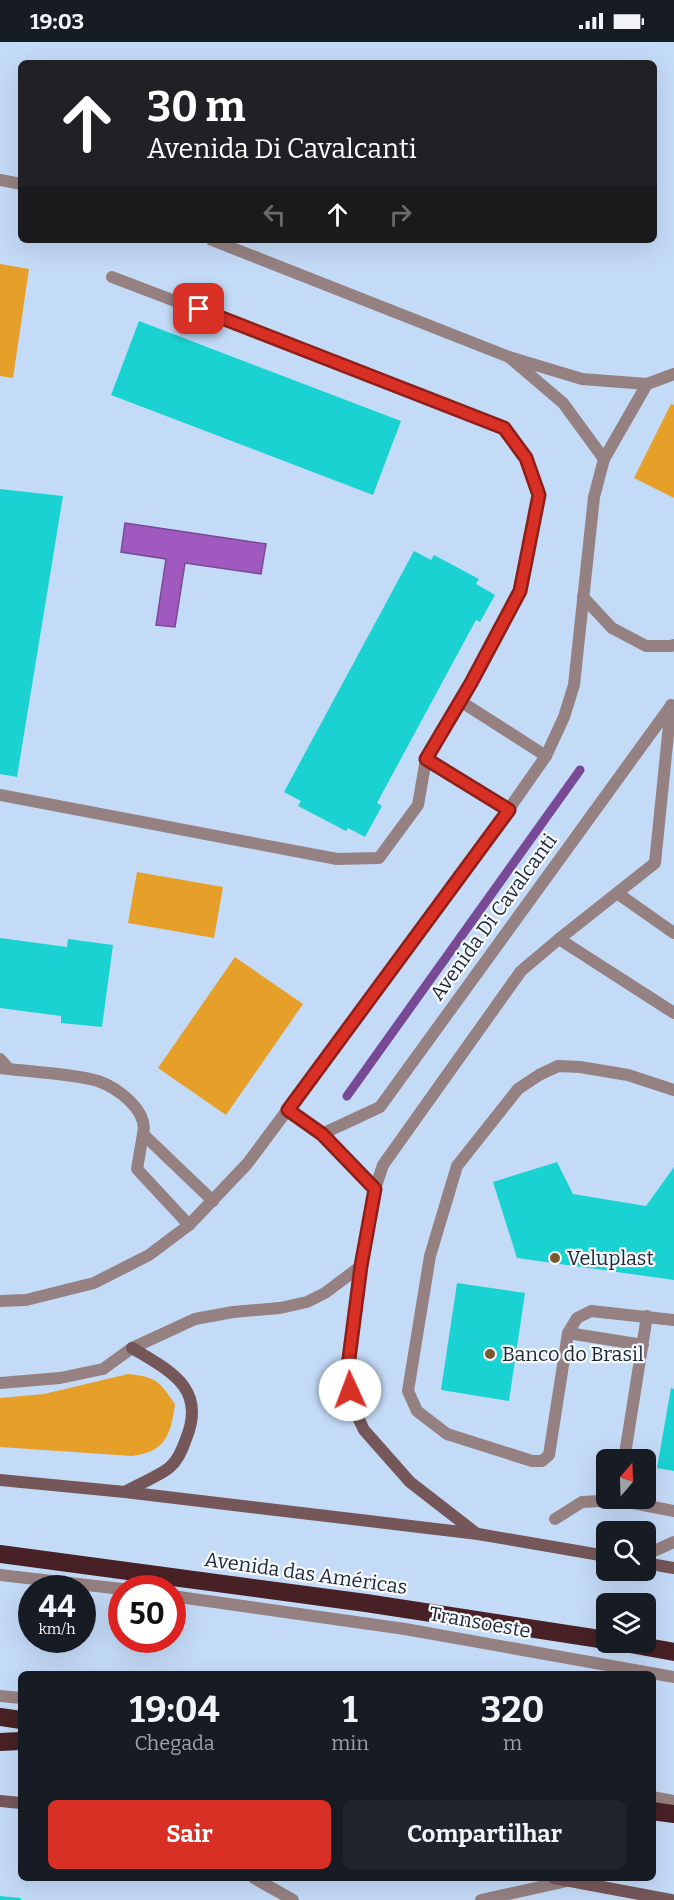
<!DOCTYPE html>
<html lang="pt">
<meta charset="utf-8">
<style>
:root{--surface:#171b24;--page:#20242c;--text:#f1f3f6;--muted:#9ea1a6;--accent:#d93025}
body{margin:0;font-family:Bitter,serif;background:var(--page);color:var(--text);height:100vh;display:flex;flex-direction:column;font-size:22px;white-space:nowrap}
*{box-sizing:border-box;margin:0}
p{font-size:20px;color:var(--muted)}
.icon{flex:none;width:33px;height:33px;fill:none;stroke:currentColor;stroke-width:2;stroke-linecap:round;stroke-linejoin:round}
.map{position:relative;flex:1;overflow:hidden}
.side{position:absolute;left:18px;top:1629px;width:638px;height:210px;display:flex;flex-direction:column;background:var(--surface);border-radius:9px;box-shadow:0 6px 24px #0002}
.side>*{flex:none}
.hud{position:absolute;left:18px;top:18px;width:639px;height:183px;border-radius:9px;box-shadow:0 6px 24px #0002;background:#202124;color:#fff;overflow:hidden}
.needle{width:39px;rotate:19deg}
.controls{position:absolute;left:596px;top:1407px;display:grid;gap:12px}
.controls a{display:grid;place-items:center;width:60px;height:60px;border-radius:9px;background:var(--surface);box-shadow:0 6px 24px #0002;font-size:30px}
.speed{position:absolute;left:18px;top:1533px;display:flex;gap:12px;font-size:30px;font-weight:700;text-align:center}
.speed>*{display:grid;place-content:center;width:78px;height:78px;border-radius:50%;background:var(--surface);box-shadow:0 6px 24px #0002;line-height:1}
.speed small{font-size:15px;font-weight:400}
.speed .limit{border:9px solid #d22;background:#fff;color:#111}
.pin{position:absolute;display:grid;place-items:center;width:51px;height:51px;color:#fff;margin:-26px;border-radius:12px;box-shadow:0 3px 9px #0006}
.me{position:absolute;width:66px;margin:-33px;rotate:358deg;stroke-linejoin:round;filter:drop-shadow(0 0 4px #0008)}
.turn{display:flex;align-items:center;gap:21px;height:126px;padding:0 30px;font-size:27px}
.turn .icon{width:78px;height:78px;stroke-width:2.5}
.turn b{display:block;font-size:42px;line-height:51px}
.lanes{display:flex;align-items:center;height:57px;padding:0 30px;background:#0003;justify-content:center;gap:30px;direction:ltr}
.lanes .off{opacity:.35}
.eta{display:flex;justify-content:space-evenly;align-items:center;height:102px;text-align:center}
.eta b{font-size:36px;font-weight:700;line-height:42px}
.primary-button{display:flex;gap:12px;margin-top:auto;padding:12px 30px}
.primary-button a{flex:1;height:69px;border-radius:9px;background:var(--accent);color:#fff;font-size:24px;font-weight:700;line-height:69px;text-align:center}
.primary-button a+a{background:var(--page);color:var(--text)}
.status{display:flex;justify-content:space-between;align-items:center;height:42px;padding:0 30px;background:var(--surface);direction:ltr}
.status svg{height:16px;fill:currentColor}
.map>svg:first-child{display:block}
.green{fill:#e69f29}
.water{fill:#9f59bf;stroke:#784a96;stroke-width:1.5}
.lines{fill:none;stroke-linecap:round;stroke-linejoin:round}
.stream{stroke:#784a96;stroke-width:9}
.building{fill:#1ad2d1}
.lane{stroke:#968182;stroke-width:12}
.street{stroke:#968182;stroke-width:12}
.secondary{stroke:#755759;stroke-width:12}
.highway{stroke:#472125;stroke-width:18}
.route-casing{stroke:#8d1f18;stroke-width:15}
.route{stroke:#d93025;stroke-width:10}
.poi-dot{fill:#78592e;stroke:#f7fafe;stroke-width:2}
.labels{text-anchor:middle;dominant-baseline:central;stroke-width:4.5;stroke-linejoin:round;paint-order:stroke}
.street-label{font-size:20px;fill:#1d2836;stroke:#f7fafe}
.poi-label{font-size:20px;fill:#1d2836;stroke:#f7fafe;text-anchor:start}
</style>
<div class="status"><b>19:03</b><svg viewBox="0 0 49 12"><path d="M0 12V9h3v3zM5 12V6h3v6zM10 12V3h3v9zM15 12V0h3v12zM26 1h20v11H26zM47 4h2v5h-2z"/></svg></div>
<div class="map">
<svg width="674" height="1858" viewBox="0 0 674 1858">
<rect width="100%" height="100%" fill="#c4dbf8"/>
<path class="green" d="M0,222l29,5 -16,109 -13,-2z
M671,362l3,1v93l-40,-20z
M137,830l86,15 -9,51 -86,-15z
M235,915l68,47 -77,111 -68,-47z
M128,1332c29,3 31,7 47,30 -4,30 -9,48 -43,52l-132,-9v-49l44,-4z"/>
<path class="water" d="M125,481l141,21 -5,30 -76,-11 -10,64 -19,-2 10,-66 -45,-7z"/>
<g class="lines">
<path class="stream" d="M347,1054l233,-326"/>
</g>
<path class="building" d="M139,279l262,100 -28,74 -262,-100z
M0,447l63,7 -46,281 -17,-3z
M414,509l17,9 3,-5 45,24 -3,5 19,11 -15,27 -4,-2 -99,183 5,3 -17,31 -17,-9 -2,3 -48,-25 3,-5 -17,-9z
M0,896l67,9 1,-8 45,6 -11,82 -41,-4v-7l-61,-8z
M557,1120l16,32 73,12 28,-39v113l-157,-22 -24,-76z
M457,1241l68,10 -16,108 -68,-11z
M671,1346l3,1v82l-17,-3z
M0,1854l21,2v2h-21z"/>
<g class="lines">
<path class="lane" d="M604,417l-41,-56 -54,-46 73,22 65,5
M583,555l29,31 34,18h25l3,-1
M460,659l86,55
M426,717l83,51
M0,753l337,64 42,-1 39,-53 8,-46 45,-76 50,-92 18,-96 -13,-37 -23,-30 -110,-44 -281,-107
M559,897l115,74
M0,1017l9,10 -9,-1
M9,1027c26,3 65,5 89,12 20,7 51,30 45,53
M674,1048l-46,-15 -48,-8 -22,-1 -19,9 -21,14 -61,77 -27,90 -22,135 9,20 30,23 85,27h10l7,-6 19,-122 9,-15 14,-7 83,9
M189,1183l-52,-56 6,-35 70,67
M568,1291l75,12
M624,1418l23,-144
M555,1477l27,-17 36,-2 56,11
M645,1513l29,-13
M0,1533l122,14
M172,1554l233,33 269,48
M0,1654l21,2
M652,1755l22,4
M254,1836l39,22
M481,1858l86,-19"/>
<path class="street" d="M0,138l21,4
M212,198l297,117
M617,851l57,40
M288,1068l34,24 53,55
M322,1092l58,-27 290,-400
M0,1259l26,-1 68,-17 55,-28 40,-30 58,-61 210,-281 89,-127 18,-39 10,-32 20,-188 10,-38 43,-75 27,-10
M0,1341l60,-5 43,-9 29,-21 63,-29 38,-7 47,-4 27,-6 18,-9 36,-27 14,-77 8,-24 138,-194 38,-32 96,-76 16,-158"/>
<path class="secondary" d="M361,1224l-14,108 6,33 11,23 46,52 67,52
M0,1438l125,12 353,42 128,22
M125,1450c12,-7 36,-17 45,-25 7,-6 13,-19 16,-28 21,-51 -16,-68 -54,-91
M645,1521l29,5
M0,1759l21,2
M554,1836l117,22"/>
<path class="highway" d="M0,1512l366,49 240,37
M619,1600l55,10
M0,1675l21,3
M0,1700l21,-1
M652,1769l22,3"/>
</g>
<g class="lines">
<defs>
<path id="route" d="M199,267l305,119 22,30 13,37 -19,96 -49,92 -45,76 83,51 -221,300 34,24 53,55 -14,77 -14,108 3,16"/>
</defs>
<use href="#route" class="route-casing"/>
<use href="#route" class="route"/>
</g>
<g class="poi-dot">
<circle cx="555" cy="1216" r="6"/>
<circle cx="490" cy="1312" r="6"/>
</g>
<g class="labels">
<g class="street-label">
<text transform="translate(493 875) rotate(-54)">Avenida Di Cavalcanti</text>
<text transform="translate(306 1531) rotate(8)">Avenida das Américas</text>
<text transform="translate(480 1580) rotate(10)">Transoeste</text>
</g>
<g class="poi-label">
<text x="567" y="1216">Veluplast</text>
<text x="502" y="1312">Banco do Brasil</text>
</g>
</g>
</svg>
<div class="controls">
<a><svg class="needle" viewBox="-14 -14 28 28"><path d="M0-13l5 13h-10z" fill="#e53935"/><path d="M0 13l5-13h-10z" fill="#9ea1a6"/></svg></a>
<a><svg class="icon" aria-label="search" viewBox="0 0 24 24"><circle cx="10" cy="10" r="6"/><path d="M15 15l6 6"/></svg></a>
<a><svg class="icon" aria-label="layers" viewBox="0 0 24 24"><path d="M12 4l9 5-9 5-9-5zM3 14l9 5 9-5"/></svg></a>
</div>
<div class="speed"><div>44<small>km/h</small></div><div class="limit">50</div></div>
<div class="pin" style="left:199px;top:267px;background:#d93025"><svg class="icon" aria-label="arrive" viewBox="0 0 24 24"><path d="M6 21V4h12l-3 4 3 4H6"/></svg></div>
<svg class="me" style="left:350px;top:1348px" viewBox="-20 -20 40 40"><circle r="19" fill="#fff"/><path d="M0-13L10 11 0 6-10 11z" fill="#d93025"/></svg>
<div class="hud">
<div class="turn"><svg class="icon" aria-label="ahead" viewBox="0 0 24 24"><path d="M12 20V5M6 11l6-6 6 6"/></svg><div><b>30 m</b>Avenida Di Cavalcanti</div></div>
<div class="lanes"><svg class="icon off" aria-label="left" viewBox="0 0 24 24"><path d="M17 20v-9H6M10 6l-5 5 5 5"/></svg><svg class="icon" aria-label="ahead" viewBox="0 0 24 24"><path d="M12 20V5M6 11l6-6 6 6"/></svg><svg class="icon off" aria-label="right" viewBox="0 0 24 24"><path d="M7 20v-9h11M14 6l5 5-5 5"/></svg></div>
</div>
<section class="side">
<div class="eta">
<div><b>19:04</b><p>Chegada</p></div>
<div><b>1</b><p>min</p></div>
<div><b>320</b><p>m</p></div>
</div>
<div class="primary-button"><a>Sair</a><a>Compartilhar</a></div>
</section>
</div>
